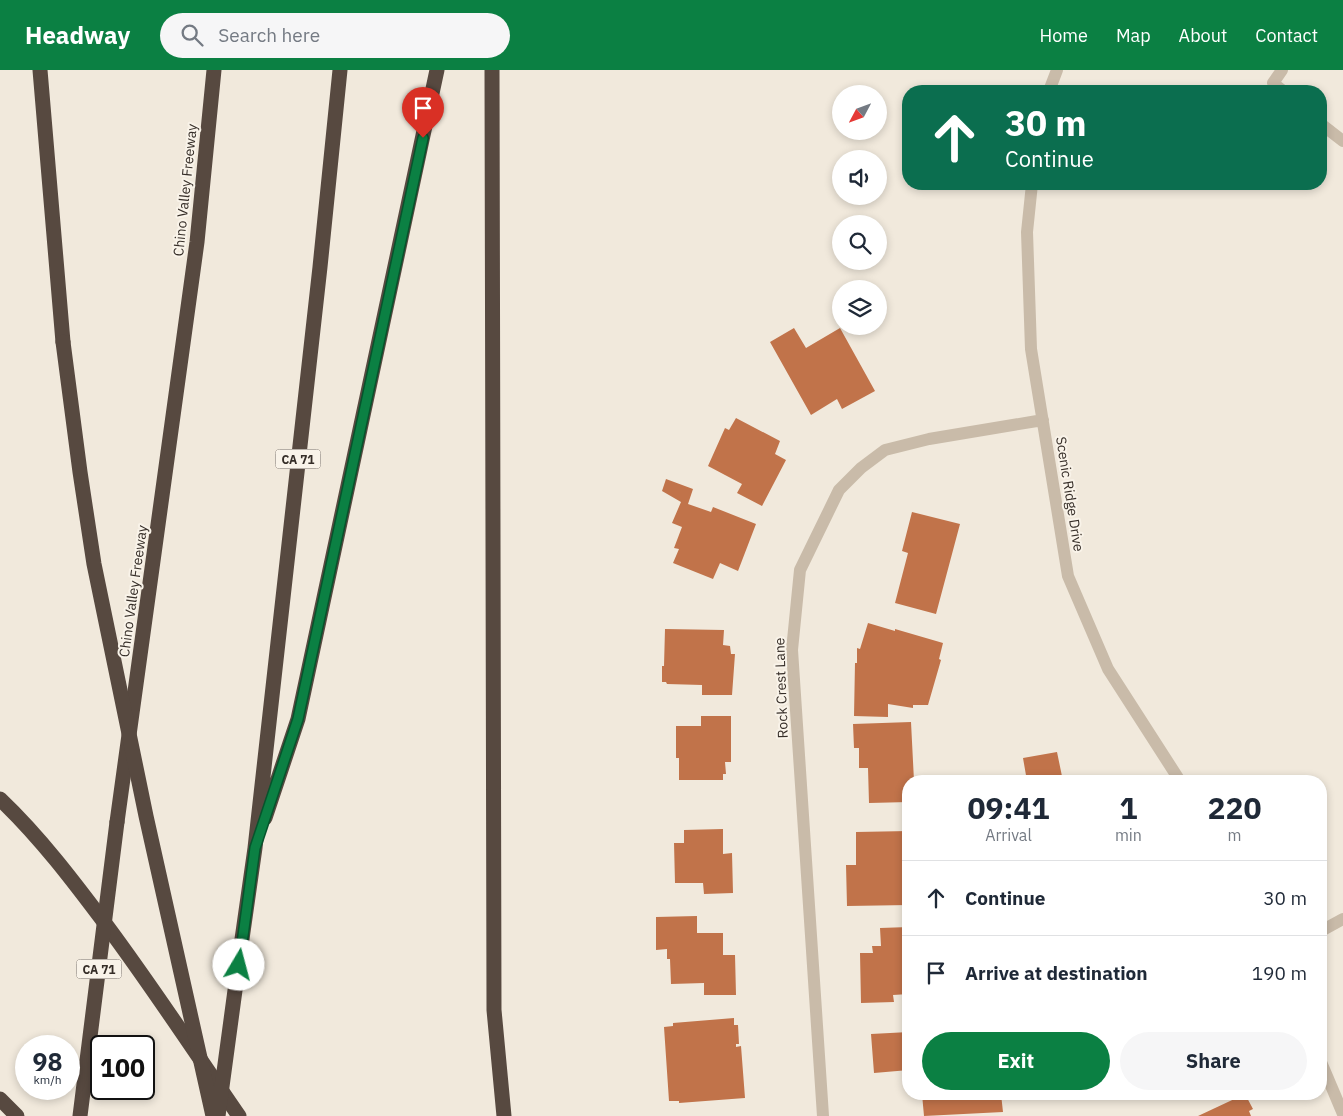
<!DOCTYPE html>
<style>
:root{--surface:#fff;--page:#f6f6f7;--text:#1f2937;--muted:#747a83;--line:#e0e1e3;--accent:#0b8043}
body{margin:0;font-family:"IBM Plex Sans",sans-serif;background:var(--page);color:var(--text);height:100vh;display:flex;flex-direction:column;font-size:19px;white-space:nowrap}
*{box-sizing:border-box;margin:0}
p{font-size:16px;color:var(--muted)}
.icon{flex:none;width:28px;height:28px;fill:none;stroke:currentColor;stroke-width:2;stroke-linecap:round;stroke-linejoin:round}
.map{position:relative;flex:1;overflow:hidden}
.sheet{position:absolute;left:902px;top:705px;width:425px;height:325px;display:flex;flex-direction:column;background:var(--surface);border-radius:20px;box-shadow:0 2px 8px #0003}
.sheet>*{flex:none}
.guide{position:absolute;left:902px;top:15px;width:425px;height:105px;border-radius:20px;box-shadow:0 2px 8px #0003;background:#0b6e4f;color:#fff;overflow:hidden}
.needle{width:32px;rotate:229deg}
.controls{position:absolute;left:832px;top:15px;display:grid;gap:10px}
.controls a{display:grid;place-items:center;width:55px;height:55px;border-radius:50%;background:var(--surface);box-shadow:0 2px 8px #0003;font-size:25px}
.speed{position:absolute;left:15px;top:965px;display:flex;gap:10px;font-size:25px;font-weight:700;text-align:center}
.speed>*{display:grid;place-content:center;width:65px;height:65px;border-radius:50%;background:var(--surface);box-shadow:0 2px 8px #0003;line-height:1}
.speed small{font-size:12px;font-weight:400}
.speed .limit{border:2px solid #111;border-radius:8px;background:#fff;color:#111}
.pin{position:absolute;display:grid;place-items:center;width:42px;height:42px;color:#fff;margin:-51px -21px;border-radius:50% 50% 50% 0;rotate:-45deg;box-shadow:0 0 5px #0007}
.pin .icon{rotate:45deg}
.me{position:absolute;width:55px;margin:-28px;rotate:8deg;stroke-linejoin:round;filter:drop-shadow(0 0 4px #0008)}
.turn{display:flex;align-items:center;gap:18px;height:105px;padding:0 20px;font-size:22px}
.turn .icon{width:65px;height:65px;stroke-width:2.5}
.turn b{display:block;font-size:35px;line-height:42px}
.eta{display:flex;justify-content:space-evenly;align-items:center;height:85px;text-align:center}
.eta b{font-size:30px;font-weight:800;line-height:35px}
.cta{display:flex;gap:10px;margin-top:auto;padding:10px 20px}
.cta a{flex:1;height:58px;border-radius:30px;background:var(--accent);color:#fff;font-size:20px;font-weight:800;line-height:58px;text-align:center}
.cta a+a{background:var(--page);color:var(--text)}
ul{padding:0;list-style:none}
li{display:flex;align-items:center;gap:15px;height:75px;padding:0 20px;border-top:1px solid var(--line)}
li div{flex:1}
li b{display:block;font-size:19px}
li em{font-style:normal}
header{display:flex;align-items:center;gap:30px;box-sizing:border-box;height:70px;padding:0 25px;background:var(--accent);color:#fff}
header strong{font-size:24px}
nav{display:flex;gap:28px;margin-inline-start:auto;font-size:18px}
.search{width:350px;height:45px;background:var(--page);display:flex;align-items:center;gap:12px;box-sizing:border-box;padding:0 18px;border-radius:28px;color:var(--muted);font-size:19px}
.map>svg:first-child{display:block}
.building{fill:#c1734a}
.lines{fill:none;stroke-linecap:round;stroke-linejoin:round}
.minor{stroke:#c9bba9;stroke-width:12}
.motorway{stroke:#574940;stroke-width:15}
.motorway-bridge{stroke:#574940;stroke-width:15}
.route-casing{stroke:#07532c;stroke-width:12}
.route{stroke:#0b8043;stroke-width:9}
.labels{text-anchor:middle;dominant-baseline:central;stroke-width:4;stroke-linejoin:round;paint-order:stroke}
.shield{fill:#f9f3e9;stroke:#706962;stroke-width:1}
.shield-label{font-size:12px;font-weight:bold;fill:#362e28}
.street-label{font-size:14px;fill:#362e28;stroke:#f9f3e9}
</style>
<header>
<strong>Headway</strong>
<div class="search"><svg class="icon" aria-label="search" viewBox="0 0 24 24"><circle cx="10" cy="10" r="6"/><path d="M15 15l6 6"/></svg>Search here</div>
<nav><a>Home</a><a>Map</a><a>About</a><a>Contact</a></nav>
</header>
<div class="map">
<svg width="1343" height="1046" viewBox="0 0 1343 1046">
<rect width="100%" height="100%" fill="#f1e9dc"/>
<path class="building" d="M794,258l12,20 34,-20 35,63 -33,18 -5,-10 -26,16 -41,-73z
M736,348l44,23 -5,13 11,6 -24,46 -25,-13 5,-9 -34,-18 17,-38 4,2z
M666,409l27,10 -5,15 23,8 2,-5 43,17 -18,47 -18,-8 -7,16 -40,-16 6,-14 -5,-1 8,-21 -10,-4 9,-21 -19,-11z
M912,442l48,12 -24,90 -41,-11 13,-50 -6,-2z
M868,553l27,8v-2l48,14 -4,16 2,1 -13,45h-15v3l-25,-4v13l-34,-1 1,-53h2v-15l3,1z
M665,559l59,1 -1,15 7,1 1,8h4l-3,41h-30v-10l-35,-1 -1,-2h-4v-16h2z
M701,646h30v46h-6l1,12h-3v6h-44v-22h-3v-32h25z
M911,652l3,59h-5v21l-40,1 -1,-35h-9v-20h-5l-1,-24z
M1057,682l6,29h-36l-4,-23z
M1090,707v4h-21v-1z
M723,759v25l9,-1 1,40 -29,1 -1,-11h-28l-1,-40h10v-13z
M909,761v74l-62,1 -1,-41h10v-33z
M697,846v17h26v22h12l1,40h-32v-12l-33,1 -1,-25h-3v-10l-11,1v-33z
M909,857v67l-16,1 1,7 -33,1 -1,-50h13l-1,-7h9l-1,-18z
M734,948v7h4l1,19h-3v3l5,-1 4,52 -66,5v-2h-10l-5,-74 9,-1v-3z
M909,962v38l-35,3 -3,-39z
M922,1024h79l2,18 -79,4z
M1245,1024l8,15 -4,2 2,5h-53z"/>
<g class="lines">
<path class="minor" d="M1282,0l-9,13 10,8
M1049,21l8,-21
M1321,54l22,17
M1032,114l-5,48 4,117 37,227 40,93 72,112
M1321,861l22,-12
M1321,992l22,52
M823,1046l-31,-466 8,-80 39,-80 22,-22 24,-18 44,-11 114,-19"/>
<path class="motorway" d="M40,0l23,272
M492,0l2,940 10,106
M0,729c40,38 74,83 107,127 46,62 88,126 132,190
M265,748l33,-99 139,-649
M117,752l80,-580 17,-172
M241,876l14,-98 65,-581 20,-197
M0,1029l17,17"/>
<path class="motorway-bridge" d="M63,272l17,130 14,92 52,252 67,300
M80,1046l37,-294
M218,1046l23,-170"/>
</g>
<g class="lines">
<defs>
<path id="route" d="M239,895l16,-117 43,-129 125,-581"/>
</defs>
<use href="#route" class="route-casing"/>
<use href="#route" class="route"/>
</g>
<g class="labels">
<g class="shield">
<rect x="275.5" y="379.5" width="45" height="19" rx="4"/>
<rect x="76.5" y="889.5" width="45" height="19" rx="4"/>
</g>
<g class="shield-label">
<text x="298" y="389">CA 71</text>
<text x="99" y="899">CA 71</text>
</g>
<g class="street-label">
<text transform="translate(185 120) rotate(-84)">Chino Valley Freeway</text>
<text transform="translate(1070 424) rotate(81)">Scenic Ridge Drive</text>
<text transform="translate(133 521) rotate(-82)">Chino Valley Freeway</text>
<text transform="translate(781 618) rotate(-92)">Rock Crest Lane</text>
</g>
</g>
</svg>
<div class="controls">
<a><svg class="needle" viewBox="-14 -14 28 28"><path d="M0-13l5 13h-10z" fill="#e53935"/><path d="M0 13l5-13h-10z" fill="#747a83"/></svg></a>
<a><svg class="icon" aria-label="sound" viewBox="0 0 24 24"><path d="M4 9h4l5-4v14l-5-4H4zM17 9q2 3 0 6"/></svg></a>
<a><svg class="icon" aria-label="search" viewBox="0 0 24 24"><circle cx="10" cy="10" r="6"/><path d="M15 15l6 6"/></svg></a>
<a><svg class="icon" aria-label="layers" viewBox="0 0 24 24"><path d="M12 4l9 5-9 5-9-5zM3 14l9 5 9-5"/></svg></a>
</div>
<div class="speed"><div>98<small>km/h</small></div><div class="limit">100</div></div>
<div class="pin" style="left:423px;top:68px;background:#d93025"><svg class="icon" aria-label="arrive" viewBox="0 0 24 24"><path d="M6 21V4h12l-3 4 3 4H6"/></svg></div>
<svg class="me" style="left:239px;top:895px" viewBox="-20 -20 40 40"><circle r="19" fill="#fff"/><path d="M0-13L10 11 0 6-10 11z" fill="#0b8043"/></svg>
<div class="guide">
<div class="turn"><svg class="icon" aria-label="ahead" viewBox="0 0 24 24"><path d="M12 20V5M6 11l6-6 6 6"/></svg><div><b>30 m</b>Continue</div></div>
</div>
<section class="sheet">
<div class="eta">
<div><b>09:41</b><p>Arrival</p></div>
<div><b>1</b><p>min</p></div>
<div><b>220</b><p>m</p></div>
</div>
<ul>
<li><svg class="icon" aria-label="ahead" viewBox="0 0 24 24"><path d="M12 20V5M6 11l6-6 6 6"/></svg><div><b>Continue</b></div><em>30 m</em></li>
<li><svg class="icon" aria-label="arrive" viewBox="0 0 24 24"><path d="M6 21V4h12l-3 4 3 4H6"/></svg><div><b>Arrive at destination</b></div><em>190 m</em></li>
</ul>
<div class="cta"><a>Exit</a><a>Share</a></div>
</section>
</div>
